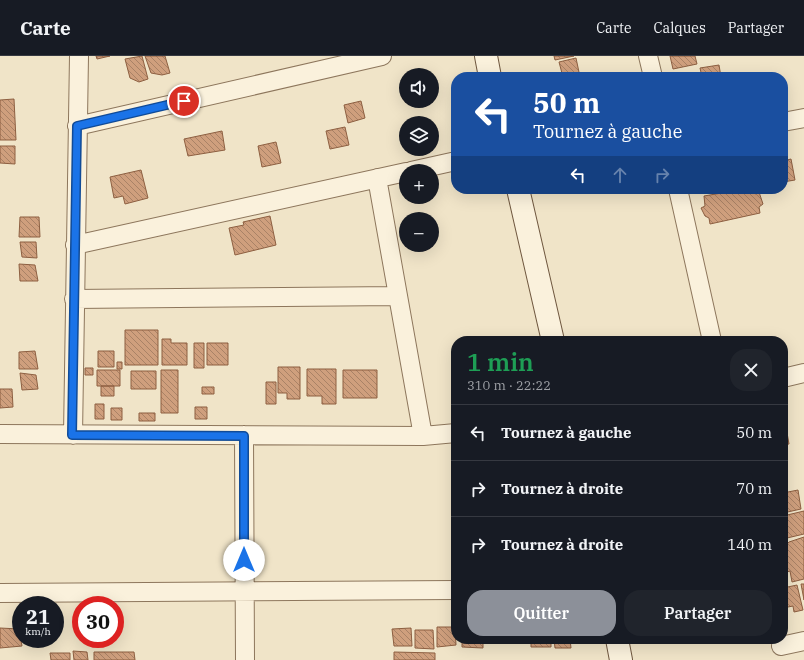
<!DOCTYPE html>
<html lang="fr">
<meta charset="utf-8">
<style>
:root{--surface:#171b24;--page:#20242c;--text:#f1f3f6;--muted:#9ea1a6;--line:#363941;--accent:#8c9099}
body{margin:0;font-family:"IBM Plex Serif",serif;background:var(--page);color:var(--text);height:100vh;display:flex;flex-direction:column;font-size:15px;white-space:nowrap}
*{box-sizing:border-box;margin:0}
p{font-size:13px;color:var(--muted)}
.icon{flex:none;width:22px;height:22px;fill:none;stroke:currentColor;stroke-width:2;stroke-linecap:round;stroke-linejoin:round}
.map{position:relative;flex:1;overflow:hidden}
.drawer{position:absolute;left:451px;top:280px;width:337px;height:308px;display:flex;flex-direction:column;background:var(--surface);border-radius:16px;box-shadow:0 4px 16px #0002}
.drawer>*{flex:none}
.hud{position:absolute;left:451px;top:16px;width:337px;height:122px;border-radius:16px;box-shadow:0 4px 16px #0002;background:#1a4fa0;color:#fff;overflow:hidden}
.buttons{position:absolute;left:399px;top:12px;display:grid;gap:8px}
.buttons a{display:grid;place-items:center;width:40px;height:40px;border-radius:50%;background:var(--surface);box-shadow:0 4px 16px #0002;font-size:20px}
.speed{position:absolute;left:12px;top:540px;display:flex;gap:8px;font-size:20px;font-weight:700;text-align:center}
.speed>*{display:grid;place-content:center;width:52px;height:52px;border-radius:50%;background:var(--surface);box-shadow:0 4px 16px #0002;line-height:1}
.speed small{font-size:10px;font-weight:400}
.speed .limit{border:6px solid #d22;background:#fff;color:#111}
.pin{position:absolute;display:grid;place-items:center;width:34px;height:34px;color:#fff;margin:-17px;border:2px solid #fff;border-radius:50%;box-shadow:0 1px 4px #0007}
.me{position:absolute;width:44px;margin:-22px;rotate:0deg;stroke-linejoin:round;filter:drop-shadow(0 0 3px #0008)}
.turn{display:flex;align-items:center;gap:14px;height:84px;padding:0 16px;font-size:18px}
.turn .icon{width:52px;height:52px;stroke-width:2.5}
.turn b{display:block;font-size:28px;line-height:34px}
.lanes{display:flex;align-items:center;height:38px;padding:0 16px;background:#0003;justify-content:center;gap:20px;direction:ltr}
.lanes .off{opacity:.35}
.round{display:grid;place-items:center;flex:none;width:42px;height:42px;border-radius:16px;background:var(--page)}
.headline{display:flex;align-items:center;justify-content:space-between;height:68px;padding:0 16px}
h1{font-size:24px;font-weight:600;line-height:30px;color:#1e9e55}
.button{display:flex;gap:8px;margin-top:auto;padding:8px 16px}
.button a{flex:1;height:46px;border-radius:16px;background:var(--accent);color:#fff;font-size:16px;font-weight:600;line-height:46px;text-align:center}
.button a+a{background:var(--page);color:var(--text)}
ul{padding:0;list-style:none}
li{display:flex;align-items:center;gap:12px;height:56px;padding:0 16px;border-top:1px solid var(--line)}
li div{flex:1}
li b{display:block;font-size:15px}
li em{font-style:normal}
header{display:flex;align-items:center;gap:24px;box-sizing:border-box;height:56px;padding:0 20px;background:var(--surface);border-bottom:1px solid var(--line)}
header strong{font-size:19px}
nav{display:flex;gap:22px;margin-inline-start:auto;font-size:14px}
.map>svg:first-child{display:block}
.building{fill:url(#building-back-hatch);stroke:#8d5f41}
.lines{fill:none;stroke-linecap:round;stroke-linejoin:round}
.street-casing{stroke:#8d765c;stroke-width:20}
.secondary-casing{stroke:#6f573f;stroke-width:24}
.street{stroke:#faf1dc;stroke-width:18}
.secondary{stroke:#faf1dc;stroke-width:22}
.route-casing{stroke:#114b97;stroke-width:10}
.route{stroke:#1a73e8;stroke-width:7}
</style>
<header>
<strong>Carte</strong>
<nav><a>Carte</a><a>Calques</a><a>Partager</a></nav>
</header>
<div class="map">
<svg width="804" height="604" viewBox="0 0 804 604">
<defs>
<pattern id="building-back-hatch" width="6" height="6" patternUnits="userSpaceOnUse"><rect width="6" height="6" fill="#cf9f7d"/><path d="M-1 5l2 2M0 0l6 6M5-1l2 2" fill="none" stroke="#a98266"/></pattern>
</defs>
<rect width="100%" height="100%" fill="#f0e4c8"/>
<path class="building" d="M96,0h14l-13,3z
M142,0l6,23 -9,3 -9,-4 -5,-19z
M145,0h20l5,17 -8,2 -11,-2z
M554,0h20l-19,4z
M670,0h25l2,8 -24,5z
M576,2l4,19h-17l-4,-15z
M719,9l2,12h-19l-2,-9z
M14,43l2,41h-16v-40z
M361,45l4,17 -17,5 -4,-18z
M345,71l4,18 -19,4 -4,-18z
M222,75l3,19 -37,6 -4,-17z
M276,86l5,21 -19,4 -4,-21z
M0,90h15v18l-15,-1z
M791,103l4,21 -12,2v-21z
M141,114l7,28 -23,6 -2,-8 -9,2 -4,-21z
M694,133h16v1l-15,3z
M745,133h5l5,5 4,-2 4,12 -4,3 1,6 -50,11 -1,-6 -4,-2 -4,-8 4,-2 -1,-10z
M270,160l6,29 -41,10 -6,-27 15,-3 -1,-3z
M20,161h19l1,20h-21z
M20,186h16l1,16 -15,-1z
M19,208l16,1 3,16h-18z
M125,274h33v35h-33z
M162,283h9v4h16v22h-25z
M194,287h10v25h-10z
M207,287h21v22h-21z
M35,295l3,18h-19v-17z
M98,295h16v16h-16z
M117,306h5v7h-5z
M278,311h22v32h-13v-6h-9z
M85,312h8v7h-8z
M307,313h29v35h-14v-8h-15z
M97,314h23v16h-23z
M161,314h17v43h-17z
M343,314h34v28h-34z
M131,315h25v18h-25z
M20,317l16,2 2,14 -16,1z
M266,326h10v22h-10z
M101,330h13v10h-13z
M202,331h12v7h-12z
M0,333h12l1,18 -13,1z
M95,348h9v15h-9z
M195,351h12v12h-12z
M111,352h11v12h-11z
M783,354l6,34 -6,1z
M139,357h16v8h-16z
M798,434l3,19 -18,4v-20z
M804,455v23l-17,4 -4,-16v-6z
M804,481v42l-12,3 -2,-11 -6,2 -1,-22 2,-1 1,-5 3,-3z
M801,528h3v16z
M797,529l6,25 -9,2 -1,-6 -10,2v-20z
M437,571h18l1,18 -19,2z
M0,572l19,1 3,17 -22,2z
M411,572l1,18h-18l-2,-17z
M415,574h18l1,19 -19,-1z
M462,583h21v9l-21,-1z
M531,583h20v8h-20z
M554,583h16l1,9h-16z
M73,595l14,1 1,8h-14z
M94,596h40l1,8h-41z
M394,596l41,1v7h-41z
M50,597h20v7h-19z"/>
<g class="lines">
<defs>
<path id="street" d="M648,0l5,21
M783,66l21,-4
M77,70l305,-70
M411,115l45,-10
M377,122l46,258
M678,133l34,152
M75,189l331,-73
M74,243l324,-3
M783,322l21,-5
M0,378l423,2 33,-3
M73,379l6,-379
M244,379l1,225
M0,537l456,-3
M781,590l23,-5"/>
<path id="secondary" d="M486,0l4,21
M518,133l35,152
M617,583l4,21"/>
</defs>
<use href="#street" class="street-casing"/>
<use href="#secondary" class="secondary-casing"/>
<use href="#street" class="street"/>
<use href="#secondary" class="secondary"/>
</g>
<g class="lines">
<defs>
<path id="route" d="M184,45l-107,25 -5,309 172,1v124"/>
</defs>
<use href="#route" class="route-casing"/>
<use href="#route" class="route"/>
</g>
</svg>
<div class="buttons">
<a><svg class="icon" aria-label="sound" viewBox="0 0 24 24"><path d="M4 9h4l5-4v14l-5-4H4zM17 9q2 3 0 6"/></svg></a>
<a><svg class="icon" aria-label="layers" viewBox="0 0 24 24"><path d="M12 4l9 5-9 5-9-5zM3 14l9 5 9-5"/></svg></a>
<a>+</a>
<a>−</a>
</div>
<div class="speed"><div>21<small>km/h</small></div><div class="limit">30</div></div>
<div class="pin" style="left:184px;top:45px;background:#d93025"><svg class="icon" aria-label="arrive" viewBox="0 0 24 24"><path d="M6 21V4h12l-3 4 3 4H6"/></svg></div>
<svg class="me" style="left:244px;top:504px" viewBox="-20 -20 40 40"><circle r="19" fill="#fff"/><path d="M0-13L10 11 0 6-10 11z" fill="#1a73e8"/></svg>
<div class="hud">
<div class="turn"><svg class="icon" aria-label="left" viewBox="0 0 24 24"><path d="M17 20v-9H6M10 6l-5 5 5 5"/></svg><div><b>50 m</b>Tournez à gauche</div></div>
<div class="lanes"><svg class="icon" aria-label="left" viewBox="0 0 24 24"><path d="M17 20v-9H6M10 6l-5 5 5 5"/></svg><svg class="icon off" aria-label="ahead" viewBox="0 0 24 24"><path d="M12 20V5M6 11l6-6 6 6"/></svg><svg class="icon off" aria-label="right" viewBox="0 0 24 24"><path d="M7 20v-9h11M14 6l5 5-5 5"/></svg></div>
</div>
<section class="drawer">
<div class="headline"><div><h1>1 min</h1><p>310 m · 22:22</p></div><a class="round"><svg class="icon" aria-label="close" viewBox="0 0 24 24"><path d="M6 6l12 12M18 6L6 18"/></svg></a></div>
<ul>
<li><svg class="icon" aria-label="left" viewBox="0 0 24 24"><path d="M17 20v-9H6M10 6l-5 5 5 5"/></svg><div><b>Tournez à gauche</b></div><em>50 m</em></li>
<li><svg class="icon" aria-label="right" viewBox="0 0 24 24"><path d="M7 20v-9h11M14 6l5 5-5 5"/></svg><div><b>Tournez à droite</b></div><em>70 m</em></li>
<li><svg class="icon" aria-label="right" viewBox="0 0 24 24"><path d="M7 20v-9h11M14 6l5 5-5 5"/></svg><div><b>Tournez à droite</b></div><em>140 m</em></li>
</ul>
<div class="button"><a>Quitter</a><a>Partager</a></div>
</section>
</div>
